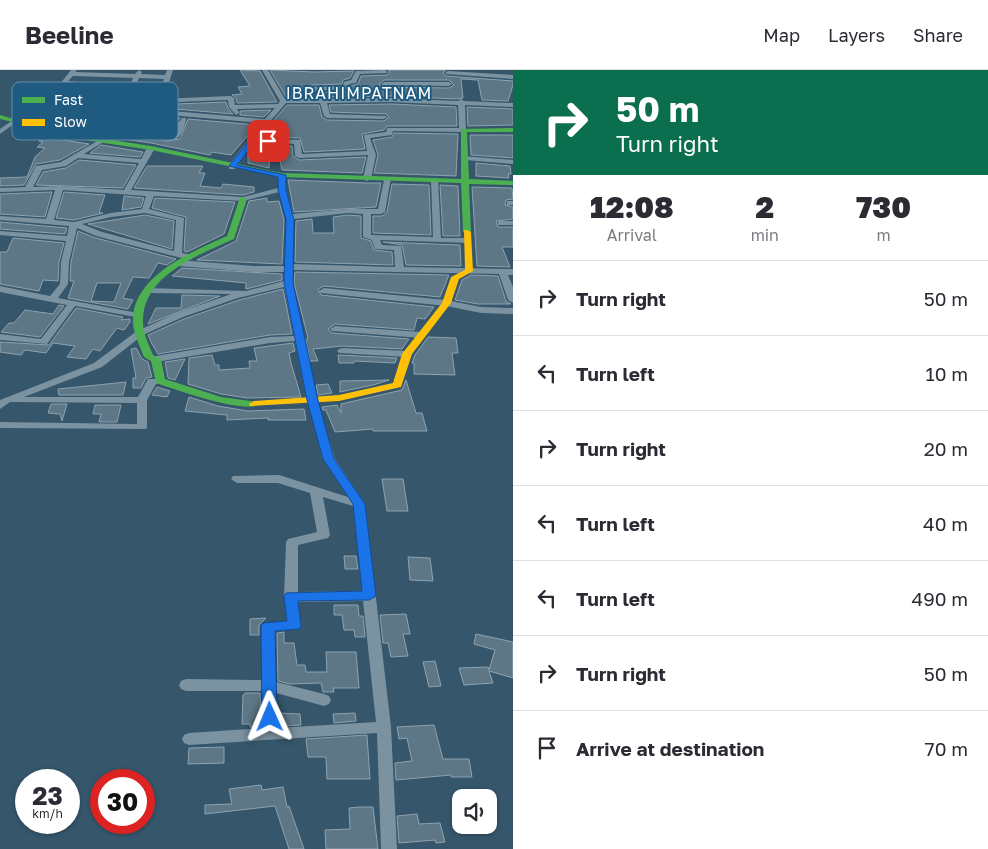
<!DOCTYPE html>
<style>
:root{--surface:#fff;--page:#f2f2f3;--text:#2b2b33;--muted:#7c7c81;--line:#e1e1e2}
body{margin:0;font-family:"Golos Text",sans-serif;background:var(--page);color:var(--text);height:100vh;display:flex;flex-direction:column;font-size:19px;white-space:nowrap}
*{box-sizing:border-box;margin:0}
p{font-size:16px;color:var(--muted)}
.icon{flex:none;width:28px;height:28px;fill:none;stroke:currentColor;stroke-width:2;stroke-linecap:round;stroke-linejoin:round}
.map{position:relative;flex:1;overflow:hidden}
.sheet{display:flex;flex-direction:column;background:var(--surface);width:475px}
.sheet>*{flex:none}
.guide{background:#0b6e4f;color:#fff;overflow:hidden}
.buttons{position:absolute;left:452px;top:719px;display:grid;gap:10px}
.buttons a{display:grid;place-items:center;width:45px;height:45px;border-radius:10px;background:var(--surface);box-shadow:0 1px 4px #0004;font-size:25px}
.speed{position:absolute;left:15px;top:699px;display:flex;gap:10px;font-size:25px;font-weight:700;text-align:center}
.speed>*{display:grid;place-content:center;width:65px;height:65px;border-radius:50%;background:var(--surface);box-shadow:0 1px 4px #0004;line-height:1}
.speed small{font-size:12px;font-weight:400}
.speed .limit{border:8px solid #d22;background:#fff;color:#111}
.pin{position:absolute;display:grid;place-items:center;width:42px;height:42px;color:#fff;margin:-21px;border-radius:10px;box-shadow:0 2px 8px #0006}
.me{position:absolute;width:55px;margin:-28px;rotate:359deg;stroke-linejoin:round;filter:drop-shadow(0 0 4px #0008)}
.turn{display:flex;align-items:center;gap:18px;height:105px;padding:0 20px;font-size:22px}
.turn .icon{width:65px;height:65px;stroke-width:2.5}
.turn b{display:block;font-size:35px;line-height:42px}
.eta{display:flex;justify-content:space-evenly;align-items:center;height:85px;text-align:center}
.eta b{font-size:30px;font-weight:800;line-height:35px}
ul{padding:0;list-style:none}
li{display:flex;align-items:center;gap:15px;height:75px;padding:0 20px;border-top:1px solid var(--line)}
li div{flex:1}
li b{display:block;font-size:19px}
li em{font-style:normal}
header{display:flex;align-items:center;gap:30px;box-sizing:border-box;height:70px;padding:0 25px;background:var(--surface);border-bottom:1px solid var(--line)}
header strong{font-size:24px}
nav{display:flex;gap:28px;margin-inline-start:auto;font-size:18px}
main{display:flex;flex:1;min-height:0}
.map>svg:first-child{display:block}
.building{fill:#5e7786;stroke:#8ea3b0;fill-rule:evenodd}
.lines{fill:none;stroke-linecap:round;stroke-linejoin:round}
.street{fill:#7b92a1;fill-rule:evenodd}
.fast{fill:#4caf50;fill-rule:evenodd}
.slow{fill:#ffc107;fill-rule:evenodd}
.route{fill:#1a73e8;stroke:#114b97}
.labels{text-anchor:middle;dominant-baseline:central;stroke-width:4;stroke-linejoin:round;paint-order:stroke}
.far-quarter-label{font-size:16px;letter-spacing:1px;fill:#fff;stroke:#1f5b81}
.key{fill:#1f5b81;stroke:#628ca7;stroke-width:1}
.key-label{font-size:14px;fill:#fff}
</style>
<header>
<strong>Beeline</strong>
<nav><a>Map</a><a>Layers</a><a>Share</a></nav>
</header>
<main>
<div class="map">
<svg width="513" height="779" viewBox="0 0 513 779">
<rect width="100%" height="100%" fill="#35566b"/>
<path class="building" d="M240,0l20,1 17,31 -40,1 -1,-5 -4,-3 10,-1 -4,-7 12,-1z
M270,0l44,2 40,-1 -4,7 -7,2 -1,4 -31,1 -5,4v8h-20z
M388,0h58l-3,3 3,3 67,5v4l-5,16 -26,-1 -4,-20 -17,-1 2,19 -6,1 -66,-3 -75,1v-4l32,-2 3,-5 7,-2 3,-8 26,-1 3,-3zM384,10h65l5,5 -5,3 -67,-1 -3,-3z
M84,28l67,7 75,-3 2,6 5,6 -151,-13z
M391,34l65,3 1,19h-70l-3,4 -22,4 3,15 -61,3 -4,-14 -24,-1 -1,-8h-3v8l-12,-1 27,-31h32l3,12 5,3 57,1 5,-4 -3,-3 -55,-2 -2,-7z
M467,37l46,2v16l-45,1z
M65,38h3l-4,7 5,4 105,9 -2,5 -17,-2 -5,3 3,4 14,3 13,-2 8,-20 69,6 -26,30 -19,-3 -2,3 -59,-12 -109,-16z
M78,39l102,9 -2,2 -102,-9z
M271,40l-7,7 -24,-2v-4z
M394,63l64,1 -2,42 -82,-3 4,-18 -5,-15 19,-3z
M470,65h43v23l-42,-3z
M44,67l45,7 -29,16 -24,4 -12,21 -24,1v-8l27,-1 8,-20 10,-9 -8,-1 6,-5 -4,-1z
M254,74l17,1 -2,23 -21,-5v-9z
M101,75l42,7 -3,5 -50,-4z
M277,75l15,1 1,10 6,4 67,-3 -4,16 -80,-3z
M79,90l57,5 -13,23 -87,-3 7,-13 23,-4z
M476,93l34,3 1,8h-3l1,4 -33,-2z
M147,96h56l-4,7h6l-5,13 21,2 2,-4 31,3v5l-11,3 -109,-7z
M288,110l79,3h14l-5,24 -82,5z
M392,114l37,1 2,50 -58,-2v-17h9l5,-4z
M440,115l18,1 2,50h-17z
M472,117l40,1 1,11 -7,1 -1,5 8,2v12l-17,2 2,6h15v20h-11l8,20 -33,-1z
M52,122l-7,25 -45,-3v-20z
M64,122l41,3 -6,18h4l-29,7 -18,-2z
M124,126l20,2 -3,9 -19,3z
M155,128l80,4 -11,32 -37,18 -3,-1 2,-34 -34,-9z
M267,128v4l12,-1 5,19 -2,44 -85,-4 39,-19 13,-40z
M145,145l29,6 -2,28 -84,-25z
M348,145l13,1v22l10,3 3,9 18,2 1,13 -98,-3 1,-41 16,-2 1,14h21l-1,-16z
M0,152l67,6 -2,6 -65,-5z
M78,161l18,7 80,21 -9,6 -9,-2 -9,15 -16,-1 -10,21 10,2 -5,9 -60,-11 6,-17h-4l1,-19zM97,213h24l-7,19 -23,-1z
M13,168l51,5 -5,19 -1,19 -15,-1 -4,11 -39,-7v-32h7z
M383,172l77,3 1,21 -55,-1 -4,-20z
M182,198l100,6v6l-36,9v-6l-74,-7z
M295,202l154,3 -9,22 -116,-11 -6,3 3,6 113,12 -9,12 -8,-1 -3,12 -79,-6 -7,5 4,4 77,6 -7,10 -60,-3 -29,3 5,12h-8l-4,-20 2,-3 -14,-55z
M471,205l27,1 8,25 5,3h-33l-23,-4 7,-20z
M283,219l9,45 -22,1 -112,19 -6,-10 -4,-9 36,-16 55,-19z
M182,225l38,1 -72,28 8,-16h25z
M59,235l5,1 -24,31 -39,-5 8,-9h5l11,-13 28,4z
M76,238l47,9 -2,3 9,-1v3l-6,8 -7,-2 -17,23 -7,-2 -7,10 -19,-2 8,-11 -22,-3 -7,10 -21,-3 -4,5 -21,-3v-10l49,3z
M428,267l28,1 2,15h-6l3,22 -41,-1v-11h-2l3,-8z
M293,273l2,8 -6,2 2,10 10,34 -54,1 -26,-4 -33,-10 1,-26 23,-3 3,10h4v5l31,-2 -1,-7h8l-3,-13z
M136,278l6,11 6,3 4,15 -6,1 -5,10h-8v-10h3l-5,-29z
M338,285h1l58,3 -2,5 -41,-2v2h-15z
M185,289l-10,21 -7,-2 -3,-16z
M389,310l-16,5 -33,7v-11z
M406,310l10,33h6l5,18h-54v-2l-38,3 -9,-22h-3l-1,-3 15,-2 4,8v-9l61,-14z
M126,312l-3,13h-64l-1,-6z
M328,314l4,9 -14,2 -2,-10z
M157,317l13,4 -3,6 -15,-2z
M189,327l29,9 30,5 56,-2 2,11h-38v-2l-41,2v-5l-42,-4z
M51,334h16l-5,17 -2,-7 -12,-1z
M95,335h26l-4,17h-18l2,-8h-8z
M382,409h21l5,32h-21z
M344,486h12l2,13h-13z
M408,487l22,1 3,23 -23,-1z
M334,535h24l1,11h4l2,21h-10l-1,-7h-10l-2,-15h-8z
M406,544l4,20h-7l5,22 -17,1 -3,-14h-5l-3,-28z
M266,548l-7,7v10h-9v-16z
M284,562v11h10l3,22h8l1,7h21l-1,-20h30l3,36h-26l1,4h-11l-2,-9 -31,1 -12,-3 -1,-48z
M476,564l37,8v36l-24,-7 4,12 -29,2 -5,-17 29,-1 1,3 6,-20 -21,-6z
M435,591l6,25 -12,1 -6,-25z
M245,623h15l1,33 -11,1v-3h-8l1,-29z
M278,643l22,1 1,11 -22,1z
M355,643l1,8 -22,2 -1,-9z
M434,655l9,34h26l3,18h-21v-2l-55,5 -1,-17 17,-2 -5,-23 -8,1 -2,-12z
M367,665l3,44h-43l-1,-22h-18l-2,-18z
M224,677v16l-36,1 1,-16z
M261,715l1,5 21,-3 4,20 2,-1 15,43h-15l-14,-43 -70,8v-9l27,-1 -3,-15z
M360,737h13l5,42h-52l-1,-19 25,-1 -1,-21z
M417,744l2,10 21,-1 5,19 -9,1 -1,-3 -36,3 -2,-27z"/>
<g class="lines">
<path class="street" d="M71,0h6l-2,2 60,2 4,-4 3,2 -1,2 24,1 2,-5h6l-7,22 -8,7 73,-3 3,2 1,7 43,-1 2,-3 -18,-31h6l17,29h23v-10l3,-2 32,-1 1,-4 7,-2 5,-9 29,-1 3,2 -1,1 -27,1 -4,9 -7,1 -1,5 -34,2v8l77,-1 67,3 3,-2 3,2 49,2v4l-48,-2 1,25 -3,2 -70,-1 -1,4 -22,3 6,17 -5,24 -4,2 -4,-2 5,-24 -69,3 -4,-2 -1,-12 -41,-2 -18,27h-6v-4l32,-42 -184,-16 -4,6 106,9 3,-4h4c0,4 -4,19 -10,21 -6,2 -20,-1 -24,-4l3,-2 18,2 4,-9 -108,-9 -3,-2 5,-8 -7,-1 -30,25h-4v-2l26,-23 -11,-3zM73,6l60,2 -4,9 -61,-6zM139,8l25,1 -4,11 -25,-3zM65,15l18,2 -4,5 -18,-2zM89,17l68,6 -7,6 -64,-6zM58,24l19,2 -4,7 -20,-2zM83,26l68,7 77,-3 1,7 7,8 3,-2 -2,-4 38,-1 -10,11 -186,-16zM391,32l67,3 1,23h-72l-1,4 -22,3 3,16 -65,3 -2,-14 -44,-2 30,-35h34l4,13 3,2 57,1 3,-2 -1,-1 -56,-2 -3,-11z
M448,1l65,4v4l-67,-5 -1,-1z
M384,12h65l3,2 -3,2 -67,-1 -1,-1z
M13,50l5,1 -18,13v-5z
M99,70l6,1 -21,13 57,5 7,-13 7,2 -24,42 112,7 35,-9v-13l4,-2 4,2v14l7,25 55,-5h30l6,-29 7,-2 -6,34 -4,2h-10v21l62,2 -2,-56 7,-2 3,59h26l3,1v4l-90,-3 2,5 19,1 3,21 109,2v6h-5l5,12v16l-5,-3 -9,-26 -206,-4 -1,13 12,53 2,2 -2,2 13,61 18,58 30,45 26,223 6,122h-16l-4,-116 -188,12 -5,-2 -2,-4 2,-4 5,-2 74,-5 -1,-37h-76l-5,-2 -2,-4 2,-4 5,-2 76,1 -1,-54 2,-3 24,-2 -3,-24 2,-55 2,-3 29,-7 -7,-39 -32,-10h-41l-6,-4 2,-3 46,-1 69,22 -25,-38 -16,-58 -12,-60 -25,2 -114,19 -5,-3 5,-3 114,-19 24,-1 -10,-49 -46,11 -55,19 -40,18 -41,32 -78,30h114l10,-18h16l1,2 -1,2 -8,1 -9,16v27l-1,2 -146,-1v-6l137,2v-21l-127,-1 -10,7v-9l94,-37 43,-32 40,-18 54,-19 -83,-1 -3,-1v-4l101,3 38,-10v-9h-30l-76,-6 -4,-3 4,-3 76,6h30l2,-46 -7,-28 -36,9 -89,-5 -5,13 35,9 -2,35 10,2v4l-3,1 -93,-24 -19,-8 -8,34 -1,22 -10,14 80,15 3,1v4l-66,-12 -28,38 -47,-4v-6l41,5 26,-34 -67,-13v-6l50,10 10,-12 1,-22 5,-21 -66,-6v-4l67,5 2,-10 -69,-6v-4l46,3 9,-29 -55,2v-4l25,-1 11,-21 25,-4zM78,88h1l60,5 -15,27 -64,-4 -27,1 9,-17 24,-4zM63,120l83,6 -4,13 -31,4 -37,9 -20,-2zM145,143l31,7 -2,31 -72,-19 -20,-8 29,-7zM348,143l15,1v23l9,3 3,9 19,1 1,17 -102,-3 1,-45zM323,427l30,9 9,85 -64,1v-47l30,-7 2,-3zM363,531l13,121 -99,6 -1,-35 48,13 5,-2 2,-4 -2,-4 -5,-2 -48,-12 -1,-51 24,-2 2,-3 -3,-24z
M462,86l51,4v4l-48,-4h-3z
M507,131h6v4h-6z
M498,151h15v4h-15z
M324,218l122,12 35,7 32,1v6l-32,-1 -35,-7 -125,-13 -2,-2z
M335,256l86,6 5,3 -5,3 -89,-7 -2,-2z
M342,278l65,3 5,3 -5,3 -68,-4 -2,-2 2,-2z"/>
<path class="fast" d="M0,45l17,5 17,8 117,18 131,27 179,6v-50l52,-1v4h-46l2,47 44,2v4l-44,-1 2,48 -4,2 -4,-2 -2,-49 -179,-6 -131,-27 -119,-18 -19,-10 -13,-3z
M240,127l7,2 -13,40c-35,16 -92,36 -91,83 0,12 6,23 10,33l8,4 4,20 56,18 37,5 1,2c-12,11 -85,-15 -103,-21l-5,-22 -7,-4c-4,-11 -10,-22 -11,-33 -3,-48 59,-72 94,-88z"/>
<path class="slow" d="M464,160h3l4,2 2,39 -14,8 -8,24 -39,51 -11,33 -62,14 -89,5 -1,-2 5,-3 85,-6 54,-12 9,-29 40,-51 9,-26 14,-7z"/>
</g>
<path class="route" d="M250,69h18l3,2 -3,2 -13,-1 -18,23 49,10v15l8,30 -1,63 25,117 16,59 31,45 11,92 -7,4 -71,1 3,25 -2,3 -24,2 2,86 -2,4h-10l-3,-4 -1,-91 2,-3 24,-2 -3,-25 2,-3 76,-2 -9,-87 -30,-45 -16,-59 -23,-117 2,-63 -8,-30v-13l-49,-11z"/>
<g class="labels">
<g class="far-quarter-label">
<text x="359" y="23">IBRAHIMPATNAM</text>
</g>
</g>
<rect x="12" y="12" width="166" height="58" rx="8" class="key"/>
<rect x="22" y="27" width="23" height="6" fill="#4caf50"/>
<rect x="22" y="49" width="23" height="7" fill="#ffc107"/>
<g class="key-label">
<text x="54" y="35">Fast</text>
<text x="54" y="57">Slow</text>
</g>
</svg>
<div class="buttons">
<a><svg class="icon" aria-label="sound" viewBox="0 0 24 24"><path d="M4 9h4l5-4v14l-5-4H4zM17 9q2 3 0 6"/></svg></a>
</div>
<div class="speed"><div>23<small>km/h</small></div><div class="limit">30</div></div>
<div class="pin" style="left:268px;top:71px;background:#d93025"><svg class="icon" aria-label="arrive" viewBox="0 0 24 24"><path d="M6 21V4h12l-3 4 3 4H6"/></svg></div>
<svg class="me" style="left:270px;top:647px" viewBox="-20 -20 40 40"><path d="M0-17L14 15 0 8-14 15z" fill="#1a73e8" stroke="#fff" stroke-width="4"/></svg>
</div>
<section class="sheet">
<div class="guide">
<div class="turn"><svg class="icon" aria-label="right" viewBox="0 0 24 24"><path d="M7 20v-9h11M14 6l5 5-5 5"/></svg><div><b>50 m</b>Turn right</div></div>
</div>
<div class="eta">
<div><b>12:08</b><p>Arrival</p></div>
<div><b>2</b><p>min</p></div>
<div><b>730</b><p>m</p></div>
</div>
<ul>
<li><svg class="icon" aria-label="right" viewBox="0 0 24 24"><path d="M7 20v-9h11M14 6l5 5-5 5"/></svg><div><b>Turn right</b></div><em>50 m</em></li>
<li><svg class="icon" aria-label="left" viewBox="0 0 24 24"><path d="M17 20v-9H6M10 6l-5 5 5 5"/></svg><div><b>Turn left</b></div><em>10 m</em></li>
<li><svg class="icon" aria-label="right" viewBox="0 0 24 24"><path d="M7 20v-9h11M14 6l5 5-5 5"/></svg><div><b>Turn right</b></div><em>20 m</em></li>
<li><svg class="icon" aria-label="left" viewBox="0 0 24 24"><path d="M17 20v-9H6M10 6l-5 5 5 5"/></svg><div><b>Turn left</b></div><em>40 m</em></li>
<li><svg class="icon" aria-label="left" viewBox="0 0 24 24"><path d="M17 20v-9H6M10 6l-5 5 5 5"/></svg><div><b>Turn left</b></div><em>490 m</em></li>
<li><svg class="icon" aria-label="right" viewBox="0 0 24 24"><path d="M7 20v-9h11M14 6l5 5-5 5"/></svg><div><b>Turn right</b></div><em>50 m</em></li>
<li><svg class="icon" aria-label="arrive" viewBox="0 0 24 24"><path d="M6 21V4h12l-3 4 3 4H6"/></svg><div><b>Arrive at destination</b></div><em>70 m</em></li>
</ul>
</section>
</main>
